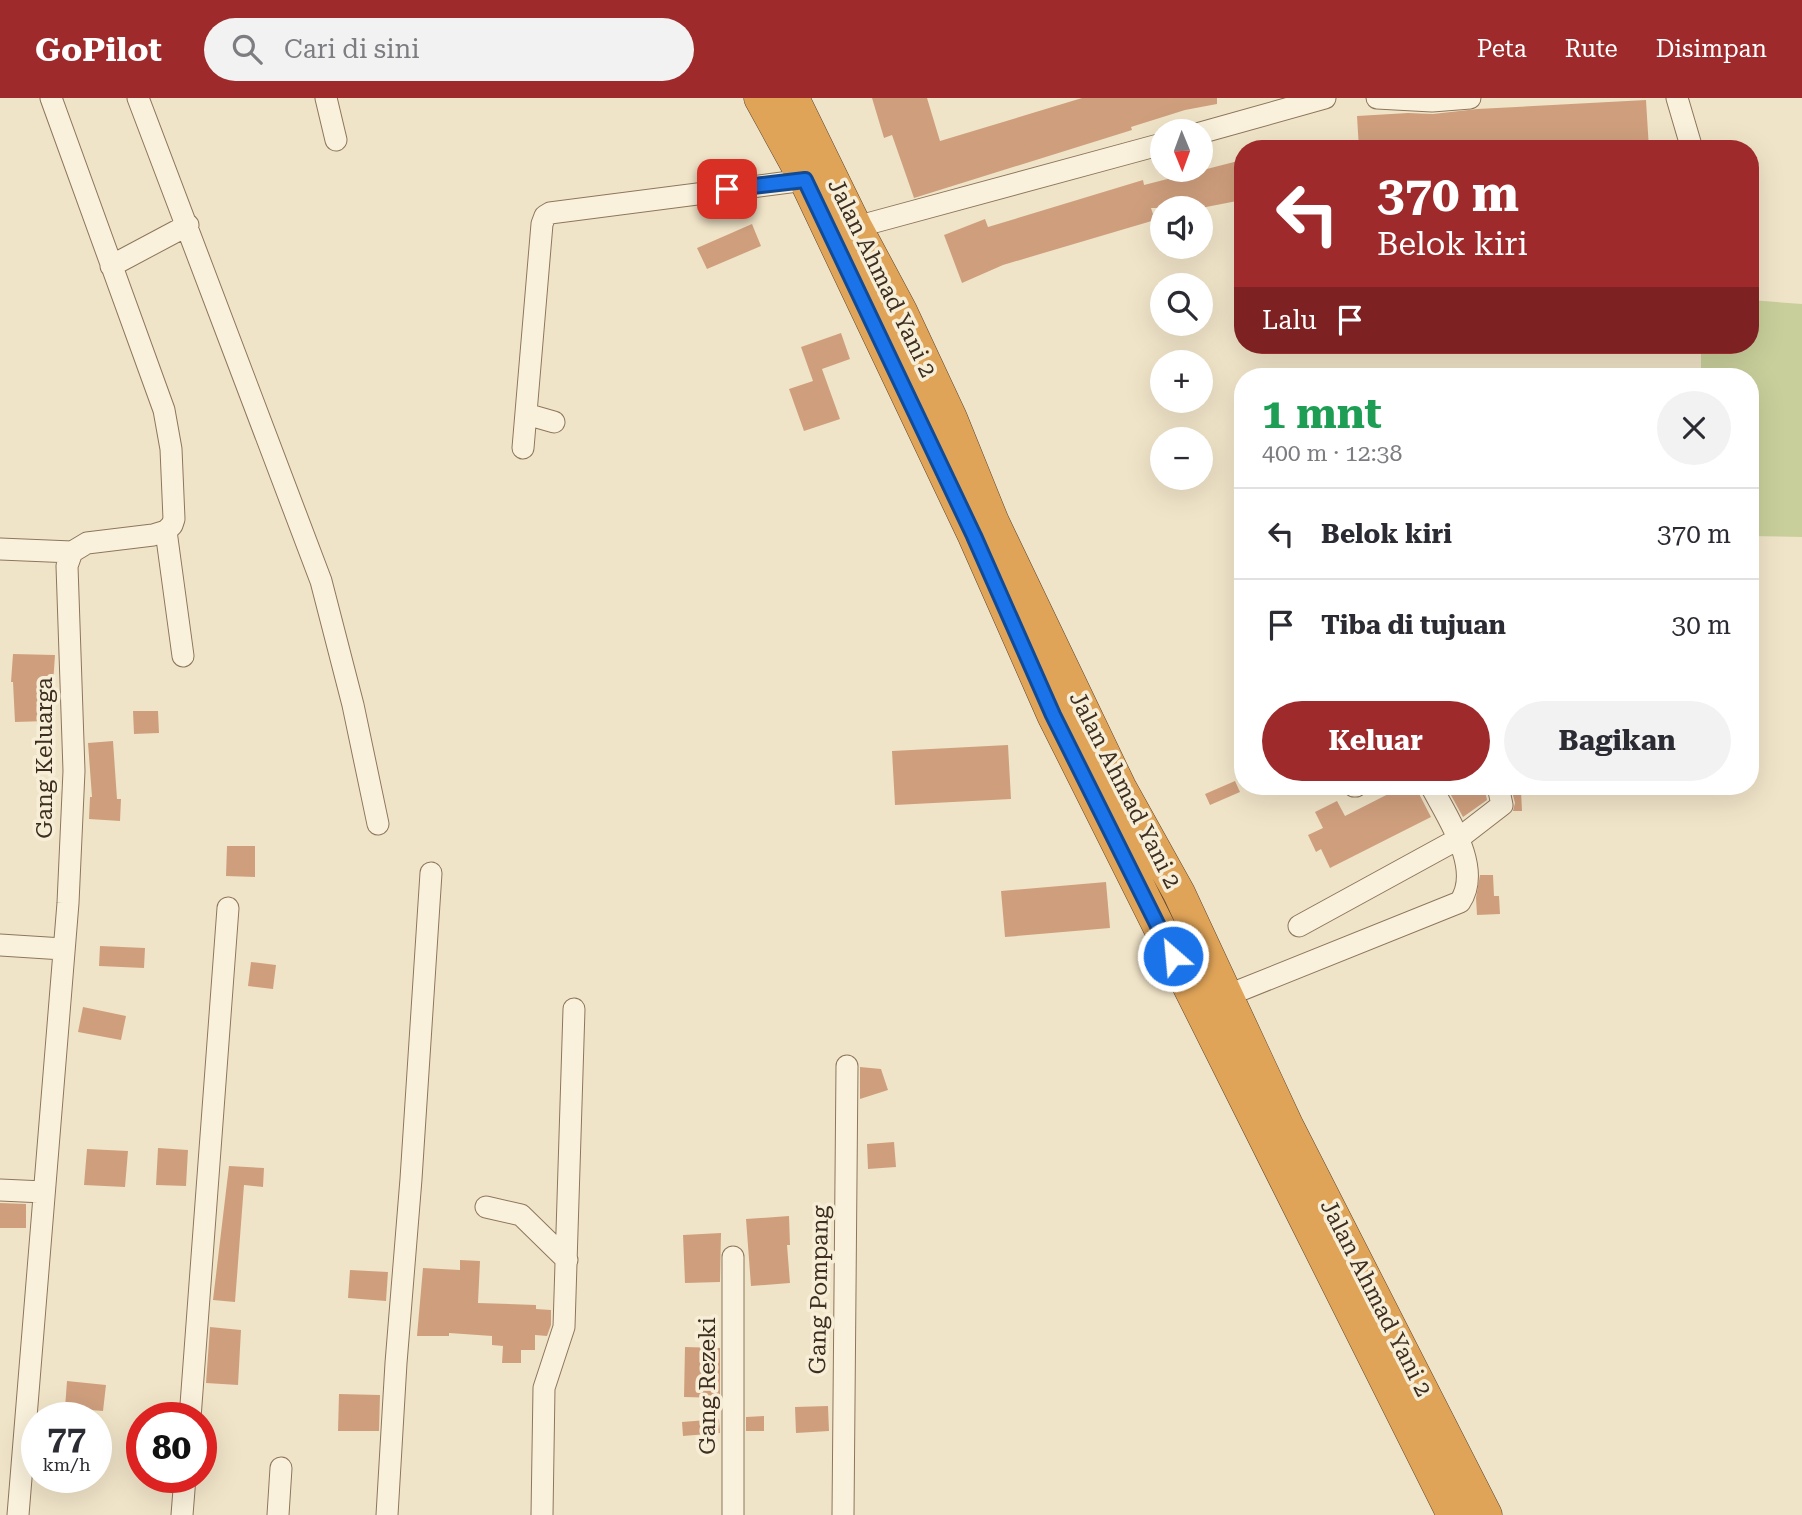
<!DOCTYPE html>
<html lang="id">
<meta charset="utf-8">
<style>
:root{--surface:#fff;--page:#f2f2f3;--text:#2b2b33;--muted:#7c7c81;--line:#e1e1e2;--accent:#9e2a2b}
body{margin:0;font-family:"Roboto Serif",serif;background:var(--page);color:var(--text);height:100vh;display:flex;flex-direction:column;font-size:26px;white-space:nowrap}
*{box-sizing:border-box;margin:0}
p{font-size:23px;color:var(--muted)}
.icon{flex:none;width:38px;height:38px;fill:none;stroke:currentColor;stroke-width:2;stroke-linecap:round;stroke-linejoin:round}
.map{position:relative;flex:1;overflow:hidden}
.details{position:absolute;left:1234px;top:270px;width:525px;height:427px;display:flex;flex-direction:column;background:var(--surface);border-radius:28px;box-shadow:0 7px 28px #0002}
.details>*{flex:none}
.hud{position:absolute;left:1234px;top:42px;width:525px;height:214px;border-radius:28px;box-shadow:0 7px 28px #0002;background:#9e2a2b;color:#fff;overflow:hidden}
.needle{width:46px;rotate:179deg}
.fabs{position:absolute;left:1150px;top:21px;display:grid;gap:14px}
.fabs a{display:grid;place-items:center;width:63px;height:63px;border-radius:50%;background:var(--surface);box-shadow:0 7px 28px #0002;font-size:35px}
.speed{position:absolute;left:21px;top:1304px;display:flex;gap:14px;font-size:35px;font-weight:700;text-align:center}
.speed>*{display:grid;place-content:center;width:91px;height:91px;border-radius:50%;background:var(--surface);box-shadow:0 7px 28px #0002;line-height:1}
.speed small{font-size:18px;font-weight:400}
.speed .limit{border:10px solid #d22;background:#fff;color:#111}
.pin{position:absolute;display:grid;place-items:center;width:60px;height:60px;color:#fff;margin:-30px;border-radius:14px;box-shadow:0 4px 10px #0006}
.me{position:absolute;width:77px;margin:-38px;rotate:333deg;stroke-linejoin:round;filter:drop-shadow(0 0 5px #0008)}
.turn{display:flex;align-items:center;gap:24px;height:147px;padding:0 28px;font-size:32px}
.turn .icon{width:91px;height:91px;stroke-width:2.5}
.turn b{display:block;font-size:49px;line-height:60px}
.then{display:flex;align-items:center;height:66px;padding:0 28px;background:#0003;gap:14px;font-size:26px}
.round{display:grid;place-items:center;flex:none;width:74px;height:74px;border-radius:37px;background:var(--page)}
.headline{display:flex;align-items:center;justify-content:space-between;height:119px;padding:0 28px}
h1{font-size:42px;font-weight:700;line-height:52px;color:#1e9e55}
.cta{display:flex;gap:14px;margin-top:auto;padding:14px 28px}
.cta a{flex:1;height:80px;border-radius:42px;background:var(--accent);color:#fff;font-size:28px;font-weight:700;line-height:80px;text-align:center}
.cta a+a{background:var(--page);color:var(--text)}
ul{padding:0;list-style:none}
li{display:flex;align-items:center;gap:21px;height:91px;padding:0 28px;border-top:2px solid var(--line)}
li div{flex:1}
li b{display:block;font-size:26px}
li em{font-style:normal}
header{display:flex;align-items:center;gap:42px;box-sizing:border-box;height:98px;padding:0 35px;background:var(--accent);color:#fff}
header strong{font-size:33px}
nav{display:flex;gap:38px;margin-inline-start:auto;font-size:24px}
.search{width:490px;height:63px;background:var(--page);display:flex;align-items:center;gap:18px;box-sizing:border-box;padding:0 24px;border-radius:38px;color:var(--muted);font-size:26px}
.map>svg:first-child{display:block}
.green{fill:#c9cf9b}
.building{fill:#cf9f7d}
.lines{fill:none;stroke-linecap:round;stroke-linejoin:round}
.minor-casing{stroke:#8d765c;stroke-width:23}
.highway-casing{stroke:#5b4430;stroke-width:33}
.minor{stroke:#faf1dc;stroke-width:21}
.highway{stroke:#e0a458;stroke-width:32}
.route-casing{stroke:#114b97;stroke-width:18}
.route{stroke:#1a73e8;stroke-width:12}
.labels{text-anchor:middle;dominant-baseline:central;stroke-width:7;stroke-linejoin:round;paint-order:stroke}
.street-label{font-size:23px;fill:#3d2e20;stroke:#f7eed8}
</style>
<header>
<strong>GoPilot</strong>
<div class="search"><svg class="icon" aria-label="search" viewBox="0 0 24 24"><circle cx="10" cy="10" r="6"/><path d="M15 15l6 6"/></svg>Cari di sini</div>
<nav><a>Peta</a><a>Rute</a><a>Disimpan</a></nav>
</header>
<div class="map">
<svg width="1802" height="1417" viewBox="0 0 1802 1417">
<rect width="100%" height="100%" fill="#f0e4c8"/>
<path class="green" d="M1750,202l52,4v233l-52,-1v-160h-49v-31h49z"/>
<path class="building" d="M872,0h55l13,43 142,-43h135v6l-32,6 -54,17 1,3 -218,68 -22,-63 -8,3z
M1646,2l3,49h-290l-2,-33 51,-3 25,1 44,-5z
M1242,62v40l-41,8h-50l4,12 -152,45 -41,18 -18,-48 41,-16 3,8 155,-47 1,5z
M752,126l9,22 -54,23 -10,-21z
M841,235l9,26 -28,10 18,50 -36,12 -15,-42 24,-8 -12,-34z
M13,556l42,1 -2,29 -8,-1 2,38 -32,1 -2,-40h-2z
M133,613h25l1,22 -25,1z
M113,643l4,58h4l-1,22 -31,-2 1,-22h2l-4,-54z
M1008,647l3,54 -116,6 -3,-54z
M1235,683l5,11 -30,13 -5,-11z
M1404,688h11l16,31 -101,51 -9,-19 -5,3 -8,-17 15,-7 -8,-16 22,-11 8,15z
M1446,688h38l3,14 -24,17z
M1512,693h9l1,20h-9l2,-8z
M227,748h28v31l-29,-1z
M1480,777h13l1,21h5l1,18 -23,1 -1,-17z
M1106,784l4,46 -105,9 -4,-46z
M100,848l45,2 -1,20 -45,-2z
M251,864l25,3 -3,24 -25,-3z
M83,909l43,9 -5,24 -43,-8z
M860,969l21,2 7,21 -28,9z
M894,1044l2,25 -28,2 -1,-25z
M158,1050l30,2 -2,36 -30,-1z
M87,1051l41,2 -3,36 -41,-2z
M229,1068l35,2 -1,19 -19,-2 -9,117 -22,-2z
M0,1105l26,1v24h-26z
M789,1118l1,29h-3l3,38 -39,3 -5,-67z
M721,1135l-1,49 -35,1 -2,-48z
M460,1162l20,1 -2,42 58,2v4l15,1v15l-4,11 -12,-1v15h-14v13h-19l1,-17 -11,-1v-9l-43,-3v3h-32l6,-68 37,2z
M350,1172l38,2 -2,29 -38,-3z
M210,1229l31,3 -3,55 -32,-2z
M685,1249l35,1v50l-36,-1z
M67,1283l39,4 -3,26 -38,-3z
M339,1296l41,1 -1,36h-41z
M828,1308l1,25 -33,2 -1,-26z
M764,1318v15h-18v-14z
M719,1321l1,14 -37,3 -1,-14z"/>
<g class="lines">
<defs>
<path id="minor" d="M138,0l183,483 32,124 25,119
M326,0l10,42
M1377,0l55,3 38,-3
M1677,0l15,51
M1200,35l125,-35
M856,129l306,-83
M111,168l77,-41
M526,316l28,8
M523,350l19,-224 3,-8 5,-3 255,-33
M166,433l17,125
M0,451l72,3
M1354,688h2
M1299,828l159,-87 44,-34 -4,-19
M0,847l63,4
M1226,898l234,-94c23,-34 -13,-85 -29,-116
M0,1092l44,2
M486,1109l35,8 46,45
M190,1320l38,-510
M18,1417l50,-612 6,-132 -7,-205 5,-14 15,-9 66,-8 13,-4 6,-6 2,-6 -3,-70 -7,-39 -113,-312
M182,1417l3,-38
M278,1417l3,-47
M387,1417l9,-152 15,-184 20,-306
M542,1417l2,-127 20,-61 10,-318
M733,1417v-258
M843,1417l4,-449"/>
<path id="highway" d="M760,0l45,82 169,356 79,179 400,800
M793,0l63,129 45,84 50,107 42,104 127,265 59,106 108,232 199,390"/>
</defs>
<use href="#minor" class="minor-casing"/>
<use href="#highway" class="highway-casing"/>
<use href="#minor" class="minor"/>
<use href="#highway" class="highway"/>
</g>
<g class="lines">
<defs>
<path id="route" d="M727,91l78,-9 169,356 79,179 120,241"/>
</defs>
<use href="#route" class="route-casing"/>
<use href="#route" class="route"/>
</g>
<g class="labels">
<g class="street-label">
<text transform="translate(882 180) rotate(64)">Jalan Ahmad Yani 2</text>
<text transform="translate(44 660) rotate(-90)">Gang Keluarga</text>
<text transform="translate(1125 692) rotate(63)">Jalan Ahmad Yani 2</text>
<text transform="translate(819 1192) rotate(-89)">Gang Pompang</text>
<text transform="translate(1376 1200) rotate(63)">Jalan Ahmad Yani 2</text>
<text transform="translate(707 1288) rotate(-90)">Gang Rezeki</text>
</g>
</g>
</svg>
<div class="fabs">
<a><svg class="needle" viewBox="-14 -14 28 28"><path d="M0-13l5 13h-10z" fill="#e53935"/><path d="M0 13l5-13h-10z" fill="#7c7c81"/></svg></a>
<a><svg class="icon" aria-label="sound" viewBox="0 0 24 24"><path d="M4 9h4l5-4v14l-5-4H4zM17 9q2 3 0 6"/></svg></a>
<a><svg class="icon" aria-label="search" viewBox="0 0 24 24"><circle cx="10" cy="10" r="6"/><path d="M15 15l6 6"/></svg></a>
<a>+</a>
<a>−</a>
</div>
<div class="speed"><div>77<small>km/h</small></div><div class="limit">80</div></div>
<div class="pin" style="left:727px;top:91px;background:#d93025"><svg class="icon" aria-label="arrive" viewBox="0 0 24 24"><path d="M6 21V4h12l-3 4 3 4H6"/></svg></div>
<svg class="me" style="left:1173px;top:858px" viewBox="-20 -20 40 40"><circle r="17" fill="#1a73e8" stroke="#fff" stroke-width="3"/><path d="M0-11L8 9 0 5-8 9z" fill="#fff"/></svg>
<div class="hud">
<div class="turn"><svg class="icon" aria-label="left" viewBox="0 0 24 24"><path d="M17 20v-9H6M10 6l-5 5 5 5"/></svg><div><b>370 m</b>Belok kiri</div></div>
<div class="then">Lalu<svg class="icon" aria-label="arrive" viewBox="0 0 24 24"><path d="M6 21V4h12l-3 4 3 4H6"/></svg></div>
</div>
<section class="details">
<div class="headline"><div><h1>1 mnt</h1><p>400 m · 12:38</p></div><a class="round"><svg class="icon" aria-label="close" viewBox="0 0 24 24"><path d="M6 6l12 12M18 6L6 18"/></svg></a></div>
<ul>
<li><svg class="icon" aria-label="left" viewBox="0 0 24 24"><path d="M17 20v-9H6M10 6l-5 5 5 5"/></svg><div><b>Belok kiri</b></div><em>370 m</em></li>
<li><svg class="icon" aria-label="arrive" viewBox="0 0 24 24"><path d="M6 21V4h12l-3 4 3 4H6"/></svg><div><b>Tiba di tujuan</b></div><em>30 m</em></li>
</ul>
<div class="cta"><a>Keluar</a><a>Bagikan</a></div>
</section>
</div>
